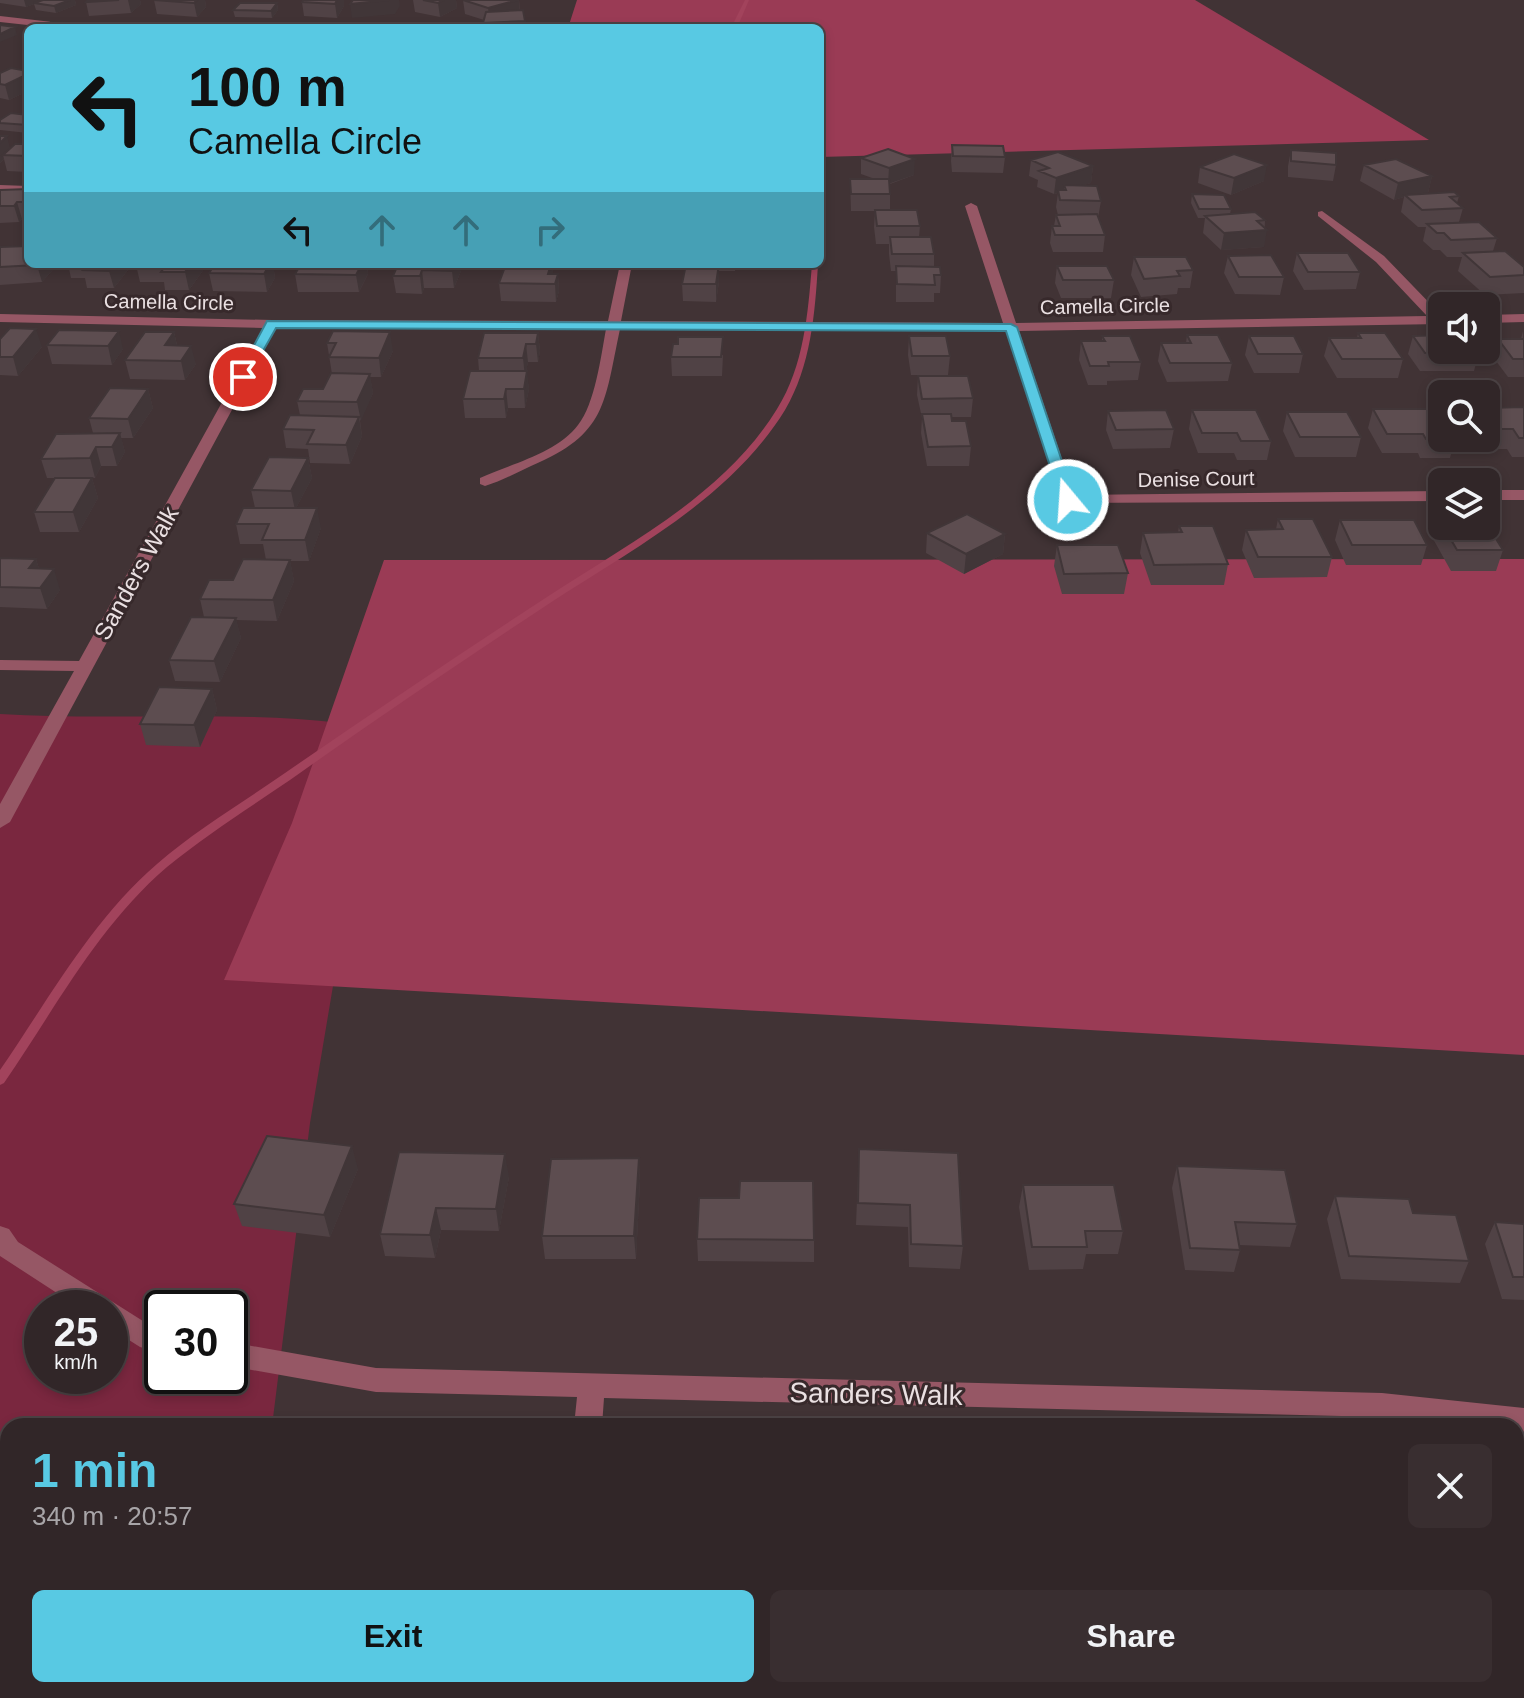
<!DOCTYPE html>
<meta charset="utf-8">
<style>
:root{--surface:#312628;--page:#392e30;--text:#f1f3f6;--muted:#a8a5a8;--line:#4c4345;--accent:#58c9e3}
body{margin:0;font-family:Arial,sans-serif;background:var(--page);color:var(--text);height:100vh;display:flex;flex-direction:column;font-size:30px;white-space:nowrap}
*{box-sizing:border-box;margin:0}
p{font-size:26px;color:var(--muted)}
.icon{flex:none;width:44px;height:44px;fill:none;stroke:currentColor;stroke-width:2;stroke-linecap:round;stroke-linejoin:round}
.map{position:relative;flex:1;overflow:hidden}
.panel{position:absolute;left:0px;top:1418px;width:1524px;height:280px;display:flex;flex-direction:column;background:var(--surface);border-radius:24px 24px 0 0;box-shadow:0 4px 12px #0003,0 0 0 2px var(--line)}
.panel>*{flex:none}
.top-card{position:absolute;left:24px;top:24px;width:800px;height:244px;border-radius:12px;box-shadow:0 4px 12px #0003,0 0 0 2px var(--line);background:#58c9e3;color:#111;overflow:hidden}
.fabs{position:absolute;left:1428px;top:292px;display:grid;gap:16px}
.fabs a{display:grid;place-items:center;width:72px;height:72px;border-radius:12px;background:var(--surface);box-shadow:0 4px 12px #0003,0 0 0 2px var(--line);font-size:40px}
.speed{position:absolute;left:24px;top:1290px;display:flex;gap:16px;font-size:40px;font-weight:700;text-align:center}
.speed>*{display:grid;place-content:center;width:104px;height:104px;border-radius:50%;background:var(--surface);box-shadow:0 4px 12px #0003,0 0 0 2px var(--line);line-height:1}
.speed small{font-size:20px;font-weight:400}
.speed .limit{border:4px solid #111;border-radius:12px;background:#fff;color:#111}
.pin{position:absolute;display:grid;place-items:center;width:68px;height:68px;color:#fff;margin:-34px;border:4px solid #fff;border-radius:50%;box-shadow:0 2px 8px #0007}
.me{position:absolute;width:88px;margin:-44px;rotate:342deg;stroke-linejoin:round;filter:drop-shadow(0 0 6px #0008)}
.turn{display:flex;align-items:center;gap:28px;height:168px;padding:0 32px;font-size:36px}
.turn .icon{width:104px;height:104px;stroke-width:2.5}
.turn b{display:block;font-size:56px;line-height:68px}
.lanes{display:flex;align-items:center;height:76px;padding:0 32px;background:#0003;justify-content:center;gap:40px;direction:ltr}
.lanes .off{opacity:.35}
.round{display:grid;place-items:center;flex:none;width:84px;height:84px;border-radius:12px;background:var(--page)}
.summary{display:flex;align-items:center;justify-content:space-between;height:136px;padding:0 32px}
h1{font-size:48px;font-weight:700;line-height:60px;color:var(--accent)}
.cta{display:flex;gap:16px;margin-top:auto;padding:16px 32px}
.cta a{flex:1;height:92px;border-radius:12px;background:var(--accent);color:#111;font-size:32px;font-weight:700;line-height:92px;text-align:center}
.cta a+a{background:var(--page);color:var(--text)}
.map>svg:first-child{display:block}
.green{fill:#7a273f;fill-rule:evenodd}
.forest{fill:#9a3b55}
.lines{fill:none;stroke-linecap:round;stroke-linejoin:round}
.stream{fill:#a2435c;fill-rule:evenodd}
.minor{fill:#965765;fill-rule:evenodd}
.wall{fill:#504245}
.shaded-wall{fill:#413638}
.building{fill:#5d4d50;stroke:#413638;stroke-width:2}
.route{fill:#58c9e3;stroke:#398394;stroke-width:2}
.labels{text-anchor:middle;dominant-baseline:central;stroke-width:6;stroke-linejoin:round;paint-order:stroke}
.far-street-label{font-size:20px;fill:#eae0e2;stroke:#37292b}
.street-label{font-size:24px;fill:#eae0e2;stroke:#37292b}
.near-street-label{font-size:28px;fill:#eae0e2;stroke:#37292b}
</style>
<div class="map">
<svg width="1524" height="1698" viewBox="0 0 1524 1698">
<rect width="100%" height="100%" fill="#413335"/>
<path class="green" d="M0,714c114,7 228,-4 341,9l-8,263 -23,137 -38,303h-264v264h257l1,8h-266zM42,1308h68v68h-68zM162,1308h68v68h-68z"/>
<path class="forest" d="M577,0h618l234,140 -609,17v-129h-252z
M1524,559v496l-1300,-75 68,-157 92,-263z"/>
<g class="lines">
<path class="stream" d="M745,0h4l-12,28h-6z
M812,264h6c-3,49 -7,102 -33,146 -54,88 -151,138 -235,193 -88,58 -174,116 -260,177 -41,28 -84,55 -123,87 -69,59 -112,142 -163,216l-4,2v-15c49,-71 91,-149 157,-206 39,-34 85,-61 128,-91 87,-60 176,-120 265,-178 81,-53 175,-101 227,-186 27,-43 31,-96 35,-145z"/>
<path class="minor" d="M0,16l61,7 196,2 5,3h-207l-55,-6z
M0,185l28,1v6l-28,-1z
M971,203l6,3 39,117 411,-7 -51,-54 -58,-46v-4l4,-1 62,45 58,60v8l-423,7 55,164 368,-4v10l-379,2 -57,-172 -386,-2c-16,75 -13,105 -89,137 -15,7 -30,15 -46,20l-5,-2v-6c31,-14 77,-25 98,-53 17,-21 23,-69 28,-96l-330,-1 -266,494 -10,6v-24l74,-133 -74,-1v-10l79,1 184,-333 -263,-6v-8l272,6 336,1 12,-57h12l-11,57 382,2 -38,-117z
M1524,314v8l-38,1v-8z
M1486,490h38v10h-38z
M0,1226l9,3 9,13 136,86 8,1v24l-22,-6 -30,-19v-20h-30l-80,-52z
M230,1342l146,26 1006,25 142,15v24h-8v-6h-52l-82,-9 -778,-19 -2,28h-28l3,-29 -201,-5 -146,-26z
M557,1690h32v8h-32z"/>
</g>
<path class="wall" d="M0,0h75l1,5 -20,8 -20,-3 -2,-6 -8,3 -26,-4z
M88,0h52l1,4 -10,9 -42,3 -3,-14z
M154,0h51l1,7 -9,10 -40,-3z
M303,0h41v6l-7,12 -33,-2 -2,-14z
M413,0h43l1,8 -17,9 -25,-5z
M463,0h56l1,10 5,11 1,7h-51l8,-1 1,-7 -19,-6z
M277,3l1,7 -6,8 -37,-1 -2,-7z
M28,71v20l-19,9 -9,-2v-25z
M28,115v18l-28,-3v-10z
M0,136l10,12 18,-4v28l-21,-1 -3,-12 -4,4z
M952,145l53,12 -2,16 -51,-1 -1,-11z
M1291,150l45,15 -3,16 -45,-4v-11z
M861,158l53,17 -24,9v26l30,16 -1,11 15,17v13l7,8 -1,18h-6v9h-38v-31h-5l-2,-17v-10h-13l-2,-17 1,-16h-24l-1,-32h25l-14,-5z
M1031,160l62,6 -2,17 -8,2 18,16 -3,17 7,17 -2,17h-50l-3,-9 2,-17h2l2,-11h2l-2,-8 2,-14 -4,1 -17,-7 1,-7 -9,-4z
M1364,165l68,11 -4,17 -7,1 38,2 -2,7 6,5 -4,14 38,16 -4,13 31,16v26l-39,2 -27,-24 4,-14h-15l-7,-7h-7l-10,-9 3,-14h-8l-17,-15 3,-15 -10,3 -34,-19z
M1200,167l64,14 -33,14 -33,-12z
M28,189v30h-6l-3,3 -19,1v-33z
M1192,194l39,15 -1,5 35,6 -1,27 -43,3 -18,-17 2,-15h-7l-7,-15z
M0,247l28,17h30l-16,18 -42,3z
M1297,253l63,19 -4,17 -52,1 -11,-19z
M1228,256l56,21 -4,18 -45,-1 -11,-21z
M1134,257l59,13 -3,18h-12l-1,6 -36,3 -10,-22z
M68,264h63v2l-17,22h-27l-2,-10h-14z
M203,264l1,5 -15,21h-24l-1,-8h-24l-4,-17z
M215,264h58l2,14 -8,14 -54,-1 -4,-18z
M301,264h66l1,10 -9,18h-61l-3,-18z
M398,264l63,7 -7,17h-30l-2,6 -26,-1 -3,-17z
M506,264h59l-1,5 -11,-1v6h5l1,17 -3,11 -55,-1 -2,-18z
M686,264h50l-1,7h-16v11l-3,20 -33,-1 -1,-17z
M1057,266l57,14 -3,18h-50l-6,-15z
M59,330l64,19 -11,16 -60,-1 -5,-19z
M333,331l60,20 -12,26h-11l3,16 -13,28 2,15 -12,28 -40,-1 -2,-14 -22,-1 -3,-19 17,-14 -3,-14 26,-12 9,-15 -5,-31z
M1523,331l1,46h-16l-15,-20 5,-18h23z
M174,332l3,13 19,19 -11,16 -55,-1 -5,-19z
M538,333l2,18 -2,11h-10l-2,9 3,18 -4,19h-17l-2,10h-41l-2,-19 16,-28 -1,-13z
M1358,333l45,26 -5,19h-61l-13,-22 5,-18h28z
M1187,335l45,28 -4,18 -61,1 -9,-21 3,-18h25z
M909,336l41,20 -2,19h-37l-3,-20z
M1102,336l39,26 -3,18 -31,1v4h-19l-9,-25 2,-19h21z
M1249,336l54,18 -4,19h-45l-9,-18z
M1413,336l66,16 -5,19h-54l-12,-17z
M0,339l42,8 -24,29 -18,-1z
M723,355l-1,21h-50l-1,-19z
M918,376l55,22 -2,19h-19v4l19,25 -2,20h-42l-6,-33 1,-15 -5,-23z
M148,389l5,19 -20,30h-12l4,14 -8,14h-16l-6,12h-3l6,20 -19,34h-39l-6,-20 21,-34h-8l-6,-19 52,-26 -4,-15z
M1524,407v50h-12l-5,-8h-35l-7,-11h21v-30z
M1373,409l82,29 -5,20h-30l-2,-5h-36l-14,-25z
M1192,410l79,31 -4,19h-30l-3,-7h-36l-9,-24z
M1108,411l66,18 -4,19 -57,1 -7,-19z
M1287,412l74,25 -5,20h-61l-12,-26z
M308,458l4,20 -16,30 25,20 -12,33h-19l4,20 -17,40 -41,-1 5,18 -21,44 -45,-1 -6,-21 35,-43 -4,-18 33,-19 33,-20 -3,-16h-23l-4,-20 19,-16 -4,-18z
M1438,517l65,33 -7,21h-45l-19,-34z
M1278,519l54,38 -5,20 -73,1 -12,-28 4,-20 30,-1z
M1340,520l87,25 -6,20h-75l-11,-25z
M1179,526l49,38 -4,21h-73l-11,-32 3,-20 35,-1z
M927,533l78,1 -2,20 -39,20 -38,-21z
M1057,545l71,28 -4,21h-62l-8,-28z
M0,558l36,1 3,10 21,21 -13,19 -47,-2z
M212,689l5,21 -17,37 -54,-2 -6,-21z
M859,1149l104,97 -3,23 -51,-2 -1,-40 -52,-2z
M399,1152l110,25 -10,54 -58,-1 -6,28 -50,-2 -5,-22z
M639,1158l1,23 -4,78h-91l-3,-23z
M1177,1166l120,58 -7,23 -51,-2 1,5 -6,22 -49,-2 -13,-82z
M358,1169l-28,68 -88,-11 -8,-22z
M1023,1185l100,46 -5,23h-32l-3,15 -54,1 -10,-63z
M1335,1196l78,17 56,48 -9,22 -119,-4 -14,-60z
M1495,1222l29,2v76l-22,-1 -17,-55z
M697,1239l117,1v22l-116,-1z
M1516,1519l8,1v173l-8,-30z
M745,1690h81v4z"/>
<path class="shaded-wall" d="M24,0h24l-14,3v1l-8,3z
M70,0h5l1,5 -20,8 -2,-7z
M128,0h12l1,4 -10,9z
M197,0h8l1,7 -9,10 -3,-14z
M337,0h7v6l-7,12 -2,-14z
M389,0h10l1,6 -5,8 -43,4 -2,-14z
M444,0h12l1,8 -17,9 -2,-14z
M519,0l1,14 -30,8 -2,-14z
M277,3l1,7 -6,8 -1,-7z
M15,27l2,8 -17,7v-8z
M28,74v17l-19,9 -4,-15z
M7,136l4,16 -8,3 1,4 -4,4v-20z
M915,159l-1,16 -26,9 1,-16z
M1267,165l-3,16 -33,14 3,-17z
M1093,166l-2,17 -25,7 -2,-5v6l-10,3 2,-16z
M1432,176l-4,17 -21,4 -2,-2 -1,2 -10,3 4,-17z
M17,202l5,17 -3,3 -5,-16z
M1267,230l-3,17 -43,3 3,-17z
M38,264h20l-16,18 -5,-17z
M115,264h16v2l-17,22 -5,-17z
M191,264h12l1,5 -15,21 -4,-18z
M270,264h3l2,14 -8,14 -3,-18z
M362,264h5l1,10 -9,18 -3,-17z
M455,264h5l1,7 -7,17 -2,-17z
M551,264h1l2,15 -6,-5z
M719,264v18l-3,20v-18z
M422,270l2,18 -2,6 -2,-18z
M558,274l1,17 -3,11 -1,-18z
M36,329l6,18 -24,29 -5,-19z
M119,331l4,18 -11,16 -4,-19z
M174,332l4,18 -13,-5z
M390,332l3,19 -12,26 -2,-19z
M538,333l2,18 -2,11 -2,-18z
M526,344l2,18 -3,15 -2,-19z
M191,346l5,18 -11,16 -4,-19z
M527,371l2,18 -4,19 -1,-19z
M370,374l3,19 -12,28 -4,-19z
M148,389l5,19 -20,30 -5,-19z
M506,389l2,19 -2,10 -2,-19z
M359,417l3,19 -12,28 -4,-19z
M120,433l5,19 -8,14 -5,-19z
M96,447l5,19 -6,12 -5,-20z
M308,458l4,20 -17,32 -4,-19z
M92,478l6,20 -19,34 -6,-20z
M317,508l4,20 -12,33 -4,-21z
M1005,534l-2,20 -39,20 2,-20z
M36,559l6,20 -7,10 -6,-21z
M290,560l4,21 -17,40 -4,-21z
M54,569l6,21 -13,19 -7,-21z
M236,618l5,20 -21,44 -6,-21z
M212,689l5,21 -17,37 -6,-22z
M352,1146l6,23 -28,68 -6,-22z
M505,1154l4,23 -10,54 -3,-22z
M639,1158l1,23 -4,78 -2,-23z
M436,1208l5,22 -6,28 -5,-23z"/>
<path class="building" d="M43,0h27l-16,6 -20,-3z
M88,0h31l-33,2z
M154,0h43l-3,3z
M303,0h34l-2,4 -33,-2z
M353,0h36l-39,4z
M423,0h21l-6,3z
M463,0h55l-30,8z
M240,3h37l-6,8 -38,-1z
M523,10l2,11 -42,2 3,-11z
M51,22l39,2 -4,4h-42z
M154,23l-5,5h-41z
M271,24l-3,4h-41l1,-2z
M0,25l15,2 -15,7z
M288,25h40l-2,3h-41z
M475,27h38l-1,1z
M11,68l17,3v3l-23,11 -5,-1v-11z
M11,113l17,2v10l-28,-2v-3z
M0,136h7l-7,7z
M15,144h13v12l-25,-1z
M952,145l51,1 2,11 -52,-1z
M888,149l27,10 -26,9 -28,-10z
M1291,150l45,3v12l-45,-4z
M1058,152l35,14 -37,12 -17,-7 10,-3 -18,-8z
M1234,154l33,11 -33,13 -34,-11z
M1396,159l36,17 -34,7 -34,-18z
M850,179h39l1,15h-39z
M1064,185l33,1 4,15 -41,-1 -2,-10h8z
M28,189v13h-11l-3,4h-14v-16z
M1454,192l5,4 -9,1 13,11 -41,2 -17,-15z
M1192,194l32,1 7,14h-32z
M875,210h42l3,16h-43z
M1255,212l10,8 -8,1 10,9 -43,3 -19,-17z
M1097,214l8,21h-50l-3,-9h8l-4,-11z
M1479,222l18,16 -46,2 -7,-7h-7l-10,-9z
M890,237h41l3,17h-42z
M28,246v18h10l-1,1 -37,2v-20z
M1505,251l19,16v8l-34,2 -27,-24z
M1297,253h51l12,19h-52z
M1271,255l13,22h-45l-11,-21z
M1134,257h52l7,13 -16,1 3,5 -36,3z
M88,264h27l-6,7 -26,-1z
M137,264h54l-6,8h-24l5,-7z
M215,264h55l-6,10 -55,-1z
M301,264h61l-6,11 -61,-1z
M398,264h57l-3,7 -30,-1 -2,6h-27z
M506,264h45l-3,10h10l-3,10 -56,-1z
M686,264h33l-3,20h-34z
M896,266l44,1 1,8h-7l1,10 -38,-1z
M1057,266h50l7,14h-51z
M10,328l26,1 -23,28h-13v-18z
M59,330l60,1 -11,15 -61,-1z
M333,331l57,1 -11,26 -50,-1 7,-14h-9z
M145,332h29l-9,13 26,1 -10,15 -56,-1z
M484,333h54l-2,11h-10l-3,14h-45z
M1358,333h27l18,26h-61l-13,-21h32z
M1187,335h31l14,28h-62l-9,-20h30z
M1442,335v15h36l1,2 -54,1 -12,-17z
M909,336h37l4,20h-38z
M1102,336h28l11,26h-33l1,4h-19l-9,-25h24z
M1249,336h45l9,18h-45z
M678,337h45l-2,20h-50l2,-13h5z
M1498,339h26v20h-11z
M470,371h57l-3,18h-18l-2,10h-41z
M331,373l39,1 -13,28 -60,-1 6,-12h20z
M918,376h50l5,22 -51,1z
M110,388l38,1 -20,30 -39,-1z
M1524,407v31h-5l-6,-9h-27v-21z
M1373,409h63l6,9v20h13l-29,1 -3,-5h-36z
M1166,410l8,19 -58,1 -8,-19z
M1192,410h64l15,31h-30l-4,-8h-35z
M1287,412h60l14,25h-61z
M922,414h29l1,7h14l5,25 -43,1z
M290,415l69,2 -13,28 -39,-1 7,-14 -31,-1z
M120,433l-8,14h-16l-6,11 -49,1 15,-25z
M269,457l39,1 -17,33 -40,-1z
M55,478h37l-19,34h-39z
M243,508h74l-12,32h-43l7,-16h-33z
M967,514l38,20 -39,20 -39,-21z
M1278,519h35l19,38h-74l-12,-27 37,-1z
M1340,520h74l13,25h-75z
M1486,523l17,27h-46l-14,-24h43z
M1179,526h34l15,38 -74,1 -11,-32 39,-1z
M1057,545h61l10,28 -64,1z
M0,558l36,1 -7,9 25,1 -14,19 -40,-1z
M243,559l47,1 -17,40 -73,-1 9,-19h24z
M191,617l45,1 -22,43 -45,-1z
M159,687l53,2 -18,36 -54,-1z
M267,1136l85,10 -28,69 -90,-11z
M859,1149l99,4 5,93 -52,-2 -1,-39 -52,-2z
M399,1152l106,2 -9,55 -60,-1 -6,27 -50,-1z
M639,1158l-5,78h-92l9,-77z
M1177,1166l108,4 12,54 -62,-2 5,28 -50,-2z
M740,1181h73l1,59 -117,-1 2,-41h40z
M1023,1185h91l9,46h-38l2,16h-55z
M1335,1196l74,3 4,14 43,2 13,46 -120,-5z
M1495,1222l29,2v53h-11z
M1516,1519l8,1v73l-8,-31z"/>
<path class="route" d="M267,321l744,3 6,3 58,173 -7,4 -7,-4 -55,-169 -730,-3 -29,51h-9l-1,-2z"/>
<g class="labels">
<g class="far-street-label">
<text transform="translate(169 302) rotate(1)">Camella Circle</text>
<text transform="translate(1105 306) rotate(-1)">Camella Circle</text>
<text transform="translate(1196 479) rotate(-1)">Denise Court</text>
</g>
<g class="street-label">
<text transform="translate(136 573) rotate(-61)">Sanders Walk</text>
</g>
<g class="near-street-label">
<text transform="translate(876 1394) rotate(1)">Sanders Walk</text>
</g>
</g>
</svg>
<div class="fabs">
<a><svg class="icon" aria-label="sound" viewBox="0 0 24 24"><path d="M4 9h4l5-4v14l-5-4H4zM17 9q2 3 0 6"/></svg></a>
<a><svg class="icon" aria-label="search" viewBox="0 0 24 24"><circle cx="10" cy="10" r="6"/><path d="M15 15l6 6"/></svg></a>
<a><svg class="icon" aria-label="layers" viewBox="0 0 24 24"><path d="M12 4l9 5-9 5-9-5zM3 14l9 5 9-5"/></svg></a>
</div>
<div class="speed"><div>25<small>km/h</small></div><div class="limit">30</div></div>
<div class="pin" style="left:243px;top:377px;background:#d93025"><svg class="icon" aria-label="arrive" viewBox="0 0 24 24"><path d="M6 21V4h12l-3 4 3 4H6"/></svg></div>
<svg class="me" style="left:1068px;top:500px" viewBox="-20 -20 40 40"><circle r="17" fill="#58c9e3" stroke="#fff" stroke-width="3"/><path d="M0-11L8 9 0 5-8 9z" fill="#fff"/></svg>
<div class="top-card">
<div class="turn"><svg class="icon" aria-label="left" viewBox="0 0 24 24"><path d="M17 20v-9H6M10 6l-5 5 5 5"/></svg><div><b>100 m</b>Camella Circle</div></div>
<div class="lanes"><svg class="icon" aria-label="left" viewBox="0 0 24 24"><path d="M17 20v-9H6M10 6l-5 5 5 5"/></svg><svg class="icon off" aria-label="ahead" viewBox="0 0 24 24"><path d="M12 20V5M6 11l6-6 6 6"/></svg><svg class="icon off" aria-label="ahead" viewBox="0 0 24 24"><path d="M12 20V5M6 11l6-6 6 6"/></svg><svg class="icon off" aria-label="right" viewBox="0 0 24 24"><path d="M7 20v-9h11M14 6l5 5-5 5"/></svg></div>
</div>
<section class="panel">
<div class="summary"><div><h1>1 min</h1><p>340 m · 20:57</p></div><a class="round"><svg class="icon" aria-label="close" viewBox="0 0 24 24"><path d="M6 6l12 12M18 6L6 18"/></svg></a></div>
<div class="cta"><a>Exit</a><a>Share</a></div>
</section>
</div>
